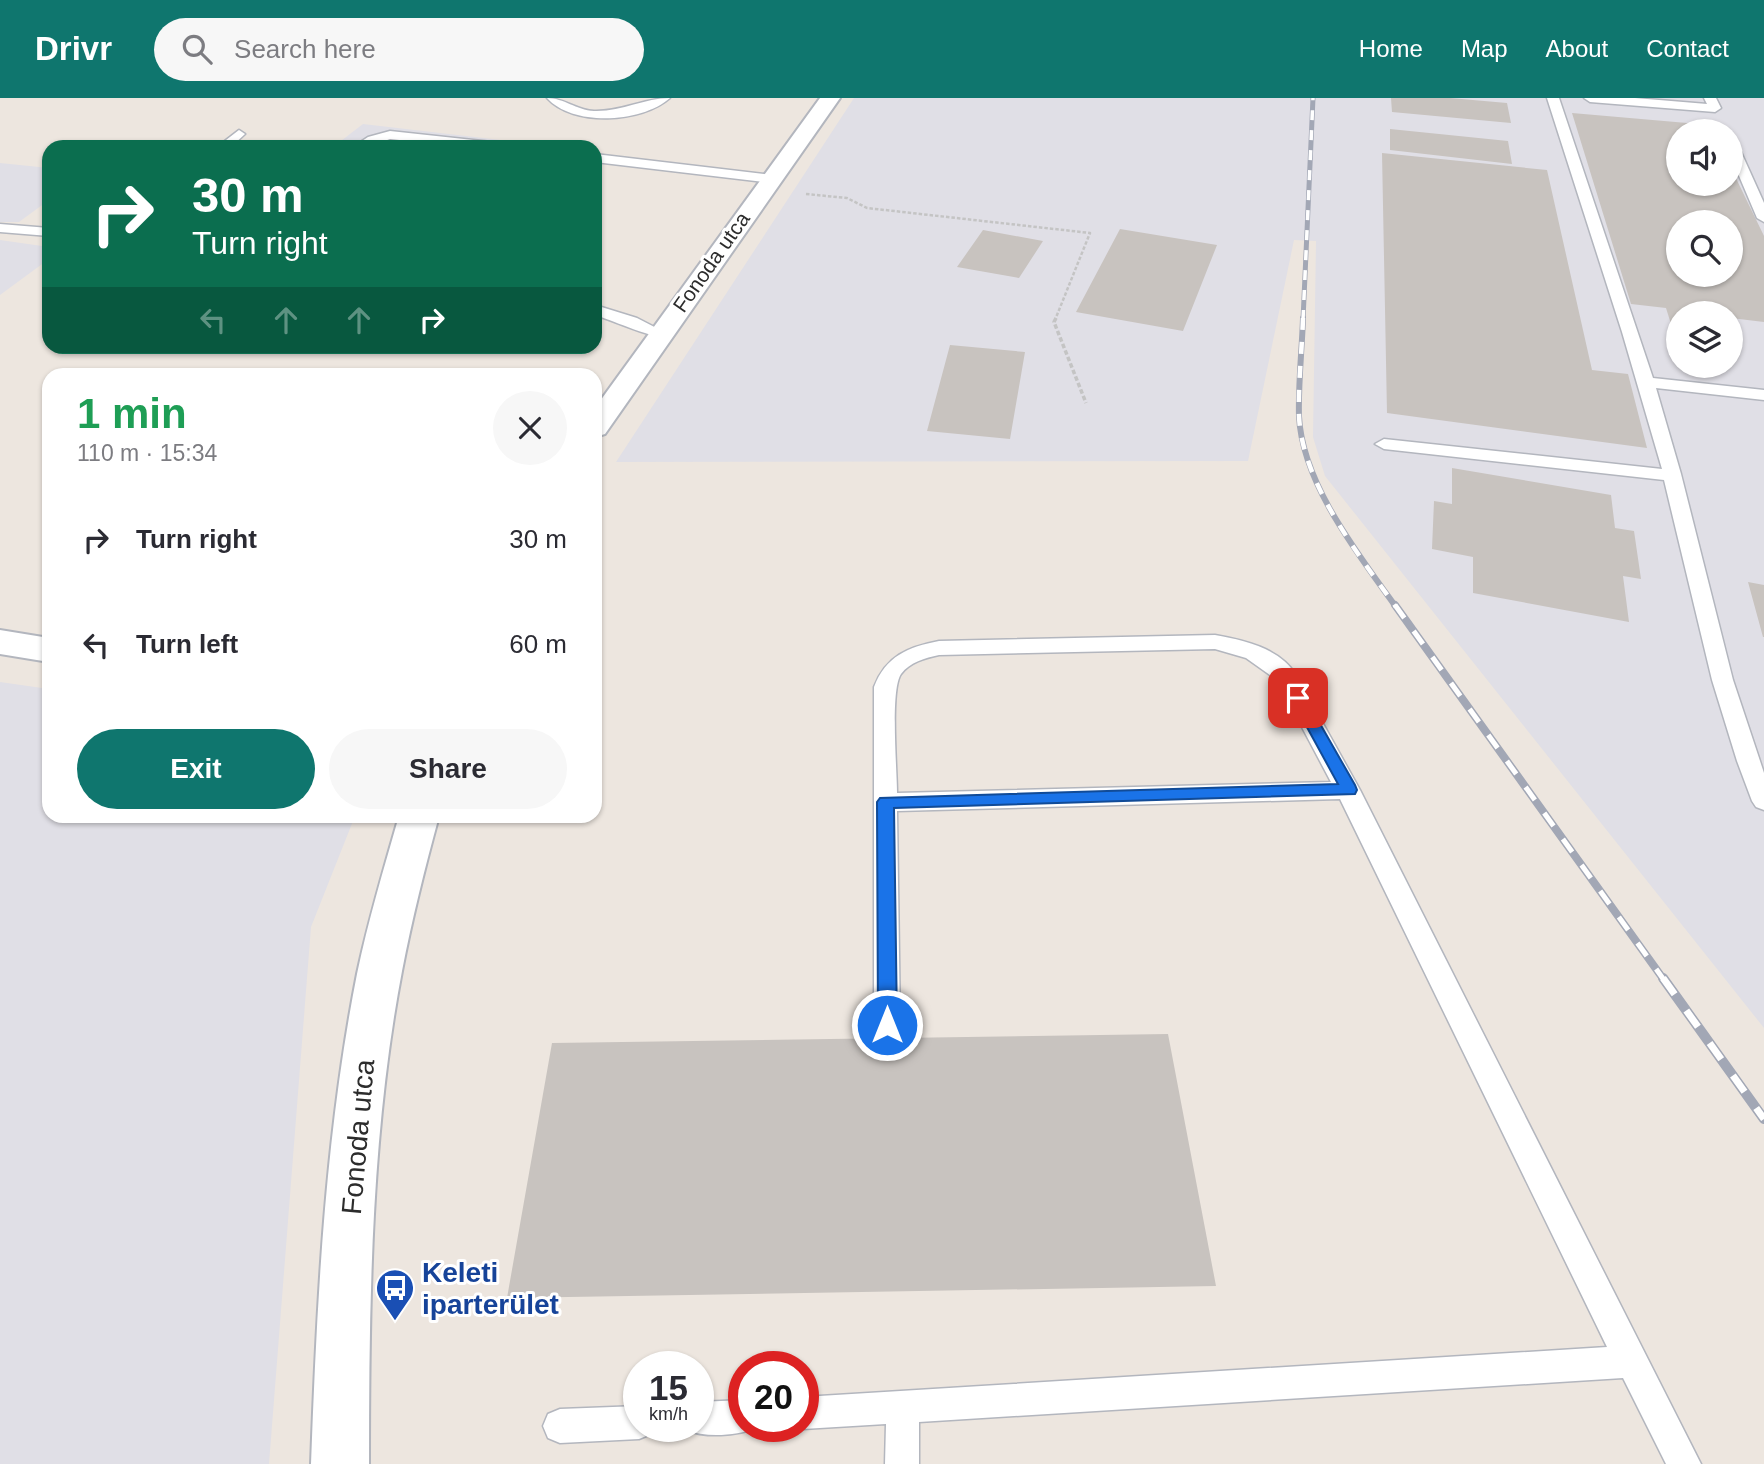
<!DOCTYPE html>
<meta charset="utf-8">
<style>
:root{--surface:#fff;--page:#f7f7f7;--text:#2b2b33;--muted:#7c7c81;--accent:#0f766e}
body{margin:0;font-family:Helvetica,sans-serif;background:var(--page);color:var(--text);height:100vh;display:flex;flex-direction:column;font-size:26px;white-space:nowrap}
*{box-sizing:border-box;margin:0}
p{font-size:23px;color:var(--muted)}
.icon{flex:none;width:38px;height:38px;fill:none;stroke:currentColor;stroke-width:2;stroke-linecap:round;stroke-linejoin:round}
.map{position:relative;flex:1;overflow:hidden}
.drawer{position:absolute;left:42px;top:270px;width:560px;height:455px;display:flex;flex-direction:column;background:var(--surface);border-radius:21px;box-shadow:0 2px 5px #0004}
.drawer>*{flex:none}
.top-card{position:absolute;left:42px;top:42px;width:560px;height:214px;border-radius:21px;box-shadow:0 2px 5px #0004;background:#0b6e4f;color:#fff;overflow:hidden}
.tools{position:absolute;left:1666px;top:21px;display:grid;gap:14px}
.tools a{display:grid;place-items:center;width:77px;height:77px;border-radius:50%;background:var(--surface);box-shadow:0 2px 5px #0004;font-size:35px}
.speed{position:absolute;left:623px;top:1253px;display:flex;gap:14px;font-size:35px;font-weight:700;text-align:center}
.speed>*{display:grid;place-content:center;width:91px;height:91px;border-radius:50%;background:var(--surface);box-shadow:0 2px 5px #0004;line-height:1}
.speed small{font-size:18px;font-weight:400}
.speed .limit{border:10px solid #d22;background:#fff;color:#111}
.pin{position:absolute;display:grid;place-items:center;width:60px;height:60px;color:#fff;margin:-30px;border-radius:14px;box-shadow:0 4px 10px #0006}
.me{position:absolute;width:77px;margin:-38px;rotate:0deg;stroke-linejoin:round;filter:drop-shadow(0 0 5px #0008)}
.turn{display:flex;align-items:center;gap:24px;height:147px;padding:0 35px;font-size:32px}
.turn .icon{width:91px;height:91px;stroke-width:2.5}
.turn b{display:block;font-size:49px;line-height:60px}
.lanes{display:flex;align-items:center;height:66px;padding:0 35px;background:#0003;justify-content:center;gap:35px;direction:ltr}
.lanes .off{opacity:.35}
.round{display:grid;place-items:center;flex:none;width:74px;height:74px;border-radius:37px;background:var(--page)}
.head{display:flex;align-items:center;justify-content:space-between;height:119px;padding:0 35px}
h1{font-size:42px;font-weight:700;line-height:52px;color:#1e9e55}
.primary-button{display:flex;gap:14px;margin-top:auto;padding:14px 35px}
.primary-button a{flex:1;height:80px;border-radius:42px;background:var(--accent);color:#fff;font-size:28px;font-weight:700;line-height:80px;text-align:center}
.primary-button a+a{background:var(--page);color:var(--text)}
ul{padding:0;list-style:none}
li{display:flex;align-items:center;gap:21px;height:105px;padding:0 35px}
li div{flex:1}
li b{display:block;font-size:26px}
li em{font-style:normal}
header{display:flex;align-items:center;gap:42px;box-sizing:border-box;height:98px;padding:0 35px;background:var(--accent);color:#fff}
header strong{font-size:33px}
nav{display:flex;gap:38px;margin-inline-start:auto;font-size:24px}
.search{width:490px;height:63px;background:var(--page);display:flex;align-items:center;gap:18px;box-sizing:border-box;padding:0 24px;border-radius:38px;color:var(--muted);font-size:26px}
.map>svg:first-child{display:block}
.industrial{fill:#e0dfe6;fill-rule:evenodd}
.building{fill:#c8c3bf;fill-rule:evenodd}
.lines{fill:none;stroke-linecap:round;stroke-linejoin:round}
.lane-casing{stroke:#b3b6be;stroke-width:3}
.street-casing{stroke:#b3b6be;stroke-width:4}
.path-far1{stroke:#c4c4c4;stroke-width:2.5;stroke-dasharray:3.5 2;stroke-linecap:butt}
.path{stroke:#c4c4c4;stroke-width:3.5;stroke-dasharray:4.5 2.5;stroke-linecap:butt}
.lane{fill:#fff;fill-rule:evenodd}
.street{fill:#fff;fill-rule:evenodd}
.rail-far3-casing{stroke:#a2a7b5;stroke-width:5}
.rail-far2-casing{stroke:#a2a7b5;stroke-width:6}
.rail-far1-casing{stroke:#a2a7b5;stroke-width:8}
.rail-casing{stroke:#a2a7b5;stroke-width:10}
.rail-far3{stroke:#fff;stroke-width:3.5;stroke-dasharray:10;stroke-linecap:butt}
.rail-far2{stroke:#fff;stroke-width:4.5;stroke-dasharray:12;stroke-linecap:butt}
.rail-far1{stroke:#fff;stroke-width:5;stroke-dasharray:16;stroke-linecap:butt}
.rail{stroke:#fff;stroke-width:7;stroke-dasharray:20;stroke-linecap:butt}
.route{fill:#1a73e8;stroke:#114b97;stroke-width:2}
.labels{text-anchor:middle;dominant-baseline:central;stroke-width:6;stroke-linejoin:round;paint-order:stroke}
.far-street-label{font-size:21px;fill:#2c2c2c;stroke:#fff}
.near-street-label{font-size:28px;fill:#2c2c2c;stroke:#fff}
.near-transit-label{font-size:28px;font-weight:bold;fill:#164399;stroke:#fff;text-anchor:start}
</style>
<header>
<strong>Drivr</strong>
<div class="search"><svg class="icon" aria-label="search" viewBox="0 0 24 24"><circle cx="10" cy="10" r="6"/><path d="M15 15l6 6"/></svg>Search here</div>
<nav><a>Home</a><a>Map</a><a>About</a><a>Contact</a></nav>
</header>
<div class="map">
<svg width="1764" height="1366" viewBox="0 0 1764 1366">
<rect width="100%" height="100%" fill="#ede6df"/>
<path class="industrial" d="M854,0h910v930l-439,-552 -12,-39 3,-196 -22,-1 -46,221 -632,1zM1678,33h53v53h-53zM1678,124h53v53h-53zM1678,215h53v53h-53z
M363,26l146,17 -6,6h-170z
M0,65l49,5v32l-30,22h-19z
M0,142l49,7v12l-49,36z
M0,584l49,7v127h306l-44,111 -42,537h-269z"/>
<path class="building" d="M1391,0h59l57,5 4,20 -119,-11z
M1572,15l138,12 3,6h-35v53h53v-16l33,68v86l-33,-4v-5h-53v12l-7,-1 -5,-16 -35,-4zM1678,124h53v53h-53z
M1390,31l118,12 4,23 -122,-14z
M1382,55l165,17 45,200 36,4 19,74 -260,-35z
M1120,131l97,16 -34,86 -107,-19z
M983,132l60,11 -24,37 -62,-11z
M950,247l75,7 -15,87 -83,-8z
M1452,370l159,27 4,33 19,3 7,48 -18,-3 6,46 -156,-29v-36l-41,-8 2,-48 18,3z
M1748,484l16,3v52h-1z
M1168,936l48,252 -709,12 45,-255z"/>
<g class="lines">
<defs>
<path id="lane" d="M547,0c17,0 29,12 47,13 27,1 50,-13 76,-13 -28,25 -97,29 -123,0z
M1547,0h12l94,280 111,12v10l-108,-12 25,86 52,206 31,93v37l-8,-3 -4,-6 -15,-40 -25,-81 -48,-200 -280,-31 -9,-5 9,-5 278,30 -40,-137z
M1584,0h51l72,6 -3,-6h12l5,10 -6,4 -125,-10z
M239,32l6,4 -14,13h-14z
M390,33l111,12 6,4h-41l-76,-8 -22,8h-15l15,-10z
M1731,41l6,4 27,60v19l-7,-4 -26,-61z
M595,56l177,21 7,4 -7,4 -177,-21z
M0,126l49,4v8l-49,-4z
M595,207l42,13 31,16 -2,3c-10,3 -57,-18 -71,-22z
M1215,537c28,5 65,13 81,40l64,115 341,674h-35l-43,-86 -704,44v42h-34l1,-40 -83,5 -8,-3h8v-29l804,-50 -267,-548 -443,12 3,214 -4,8 -9,4 -9,-4 -4,-8v-338c12,-31 34,-40 65,-46zM1215,551l31,9 31,22 54,102 -434,11c0,-23 -7,-103 4,-119 9,-12 24,-16 38,-19z
M744,1302v26l12,2c-20,8 -50,10 -70,2l-1,-4h13v-24z
M639,1308v20h15l-3,8 -12,5 -79,4 -12,-5 -5,-12 5,-12 12,-5z"/>
<path id="street" d="M820,0h20l-235,336 -10,3v-29z
M0,532l49,8v24l-49,-8z
M399,718h40c-14,51 -27,103 -37,155 -31,162 -33,329 -33,493h-58c6,-164 14,-328 46,-490 11,-53 27,-106 42,-158z"/>
</defs>
<use href="#lane" class="lane-casing"/>
<use href="#street" class="street-casing"/>
<path class="path-far1" d="M806,96l41,4 20,10 223,25 -35,87"/>
<path class="path" d="M1056,220l-2,4 32,81"/>
<use href="#lane" class="lane"/>
<use href="#street" class="street"/>
<defs>
<path id="rail-far3" d="M1303,222l10,-222"/>
<path id="rail-far2" d="M1303,220c-1,32 -5,66 -4,98 3,67 59,138 97,191"/>
<path id="rail-far1" d="M1395,507l269,375"/>
<path id="rail" d="M1663,880l101,141"/>
</defs>
<use href="#rail-far3" class="rail-far3-casing"/>
<use href="#rail-far2" class="rail-far2-casing"/>
<use href="#rail-far1" class="rail-far1-casing"/>
<use href="#rail" class="rail-casing"/>
<use href="#rail-far3" class="rail-far3"/>
<use href="#rail-far2" class="rail-far2"/>
<use href="#rail-far1" class="rail-far1"/>
<use href="#rail" class="rail"/>
</g>
<path class="route" d="M1298,595l5,1 52,91 2,5 -2,4 -461,14 3,217 -3,5 -7,3 -6,-3 -3,-5 -1,-223 3,-4 458,-14 -47,-86z"/>
<defs>
<symbol id="bus-pin" viewBox="-11 -11 22 30"><path d="M0 17L-7.5 6A9.5 9.5 0 1 1 7.5 6Z" fill="#1a4fb4" stroke="#fff"/><path d="M-5-6H5V4H4V6H2V4H-2V6H-4V4H-5ZM-3.5-4V0h7V-4ZM-3.5 1.2v1.5H-2V1.2ZM2 1.2v1.5H3.5V1.2Z" fill="#fff"/></symbol>
</defs>
<g fill-rule="evenodd">
<use href="#bus-pin" x="373" y="1168" width="44" height="60"/>
</g>
<g class="labels">
<g class="far-street-label">
<text transform="translate(711 164) rotate(-55)">Fonoda utca</text>
</g>
<g class="near-street-label">
<text transform="translate(358 1039) rotate(-85)">Fonoda utca</text>
</g>
<g class="near-transit-label">
<text x="422" y="1174">Keleti<tspan x="422" dy="32">iparterület</tspan></text>
</g>
</g>
</svg>
<div class="tools">
<a><svg class="icon" aria-label="sound" viewBox="0 0 24 24"><path d="M4 9h4l5-4v14l-5-4H4zM17 9q2 3 0 6"/></svg></a>
<a><svg class="icon" aria-label="search" viewBox="0 0 24 24"><circle cx="10" cy="10" r="6"/><path d="M15 15l6 6"/></svg></a>
<a><svg class="icon" aria-label="layers" viewBox="0 0 24 24"><path d="M12 4l9 5-9 5-9-5zM3 14l9 5 9-5"/></svg></a>
</div>
<div class="speed"><div>15<small>km/h</small></div><div class="limit">20</div></div>
<div class="pin" style="left:1298px;top:600px;background:#d93025"><svg class="icon" aria-label="arrive" viewBox="0 0 24 24"><path d="M6 21V4h12l-3 4 3 4H6"/></svg></div>
<svg class="me" style="left:887px;top:927px" viewBox="-20 -20 40 40"><circle r="17" fill="#1a73e8" stroke="#fff" stroke-width="3"/><path d="M0-11L8 9 0 5-8 9z" fill="#fff"/></svg>
<div class="top-card">
<div class="turn"><svg class="icon" aria-label="right" viewBox="0 0 24 24"><path d="M7 20v-9h11M14 6l5 5-5 5"/></svg><div><b>30 m</b>Turn right</div></div>
<div class="lanes"><svg class="icon off" aria-label="left" viewBox="0 0 24 24"><path d="M17 20v-9H6M10 6l-5 5 5 5"/></svg><svg class="icon off" aria-label="ahead" viewBox="0 0 24 24"><path d="M12 20V5M6 11l6-6 6 6"/></svg><svg class="icon off" aria-label="ahead" viewBox="0 0 24 24"><path d="M12 20V5M6 11l6-6 6 6"/></svg><svg class="icon" aria-label="right" viewBox="0 0 24 24"><path d="M7 20v-9h11M14 6l5 5-5 5"/></svg></div>
</div>
<section class="drawer">
<div class="head"><div><h1>1 min</h1><p>110 m · 15:34</p></div><a class="round"><svg class="icon" aria-label="close" viewBox="0 0 24 24"><path d="M6 6l12 12M18 6L6 18"/></svg></a></div>
<ul>
<li><svg class="icon" aria-label="right" viewBox="0 0 24 24"><path d="M7 20v-9h11M14 6l5 5-5 5"/></svg><div><b>Turn right</b></div><em>30 m</em></li>
<li><svg class="icon" aria-label="left" viewBox="0 0 24 24"><path d="M17 20v-9H6M10 6l-5 5 5 5"/></svg><div><b>Turn left</b></div><em>60 m</em></li>
</ul>
<div class="primary-button"><a>Exit</a><a>Share</a></div>
</section>
</div>
